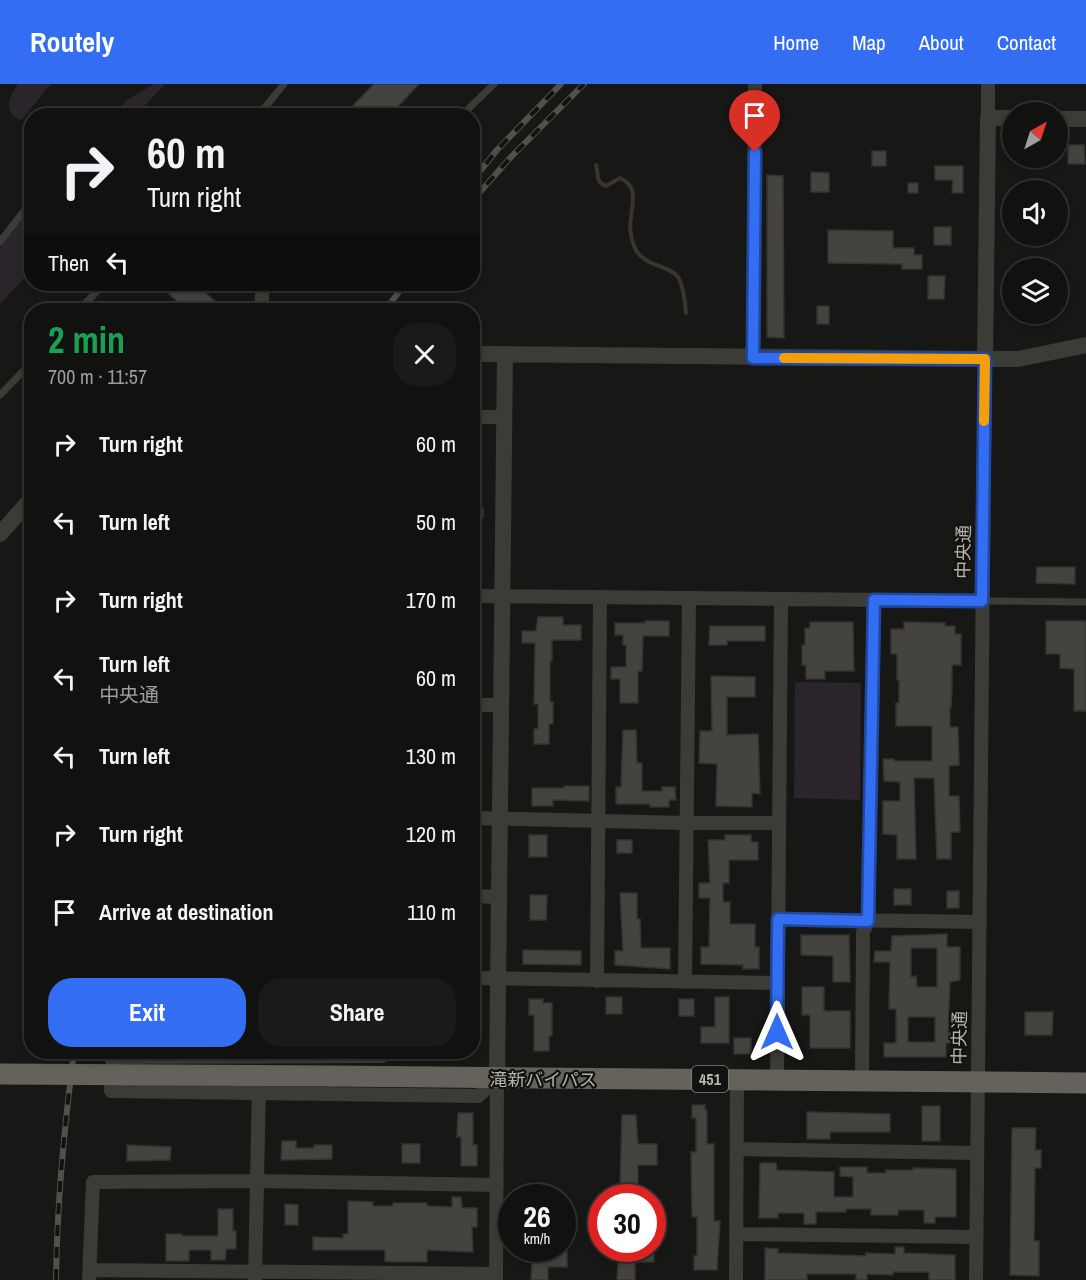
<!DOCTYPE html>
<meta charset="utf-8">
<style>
:root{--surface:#111110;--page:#1a1a19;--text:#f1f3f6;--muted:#9c9d9f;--line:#303130;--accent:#336ef2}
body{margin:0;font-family:"Archivo Narrow","Noto Sans JP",sans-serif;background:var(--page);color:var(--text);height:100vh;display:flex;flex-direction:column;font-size:22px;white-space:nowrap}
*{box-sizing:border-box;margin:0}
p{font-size:20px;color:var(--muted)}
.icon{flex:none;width:33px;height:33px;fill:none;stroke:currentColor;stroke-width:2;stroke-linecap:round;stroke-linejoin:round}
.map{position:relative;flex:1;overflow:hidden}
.details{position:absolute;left:24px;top:219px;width:456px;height:756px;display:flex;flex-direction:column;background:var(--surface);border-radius:24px;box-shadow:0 3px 9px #0003,0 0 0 2px var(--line)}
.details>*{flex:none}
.top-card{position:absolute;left:24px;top:24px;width:456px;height:183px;border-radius:24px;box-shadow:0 3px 9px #0003,0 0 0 2px var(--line);background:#111110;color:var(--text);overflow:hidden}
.needle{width:39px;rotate:39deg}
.controls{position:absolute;left:1002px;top:18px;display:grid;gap:12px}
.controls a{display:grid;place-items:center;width:66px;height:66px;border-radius:50%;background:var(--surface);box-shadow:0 3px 9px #0003,0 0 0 2px var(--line);font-size:30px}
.speed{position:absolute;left:498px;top:1100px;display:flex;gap:12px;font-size:30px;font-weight:700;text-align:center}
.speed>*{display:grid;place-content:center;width:78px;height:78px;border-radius:50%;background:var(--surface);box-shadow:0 3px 9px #0003,0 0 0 2px var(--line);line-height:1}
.speed small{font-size:15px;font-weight:400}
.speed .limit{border:9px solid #d22;background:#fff;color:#111}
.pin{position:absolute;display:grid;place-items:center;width:51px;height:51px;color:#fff;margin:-62px -26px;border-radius:50% 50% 50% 0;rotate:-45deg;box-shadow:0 0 6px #0007}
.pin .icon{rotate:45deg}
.me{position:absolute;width:66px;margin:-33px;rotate:0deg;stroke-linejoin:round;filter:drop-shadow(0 0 4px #0008)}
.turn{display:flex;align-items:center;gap:21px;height:126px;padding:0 24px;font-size:27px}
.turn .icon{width:78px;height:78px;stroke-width:2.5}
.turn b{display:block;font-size:42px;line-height:51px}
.then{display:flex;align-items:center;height:57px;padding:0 24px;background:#0003;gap:12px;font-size:22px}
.round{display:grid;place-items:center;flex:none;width:63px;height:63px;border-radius:24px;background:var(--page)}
.summary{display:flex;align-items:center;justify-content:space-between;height:102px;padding:0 24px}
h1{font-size:36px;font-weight:700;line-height:45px;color:#1e9e55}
.cta{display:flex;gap:12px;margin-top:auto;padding:12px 24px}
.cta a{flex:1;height:69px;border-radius:24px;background:var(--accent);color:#fff;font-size:24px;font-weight:700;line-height:69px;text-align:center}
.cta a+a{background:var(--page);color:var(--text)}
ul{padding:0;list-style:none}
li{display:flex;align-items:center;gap:18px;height:78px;padding:0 24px}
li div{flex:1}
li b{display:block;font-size:22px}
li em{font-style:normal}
header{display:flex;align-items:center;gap:36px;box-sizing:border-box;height:84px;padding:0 30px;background:var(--accent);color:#fff}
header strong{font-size:28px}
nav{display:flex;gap:33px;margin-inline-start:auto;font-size:21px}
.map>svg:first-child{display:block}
.green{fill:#2c242b}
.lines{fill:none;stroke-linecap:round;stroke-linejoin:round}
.stream{stroke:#3b332c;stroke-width:4}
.building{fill:#44433f;stroke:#333330;stroke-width:1.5;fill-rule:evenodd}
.service{stroke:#3c3c37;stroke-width:7}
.minor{stroke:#3c3c37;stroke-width:14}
.tertiary{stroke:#3c3c37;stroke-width:16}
.trunk{stroke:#64625b;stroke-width:21}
.rail-casing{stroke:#51504a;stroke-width:6}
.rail{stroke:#121211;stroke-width:4;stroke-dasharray:11;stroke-linecap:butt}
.trunk-bridge{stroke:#64625b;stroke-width:21}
.route-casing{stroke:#21489d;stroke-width:15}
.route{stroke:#336ef2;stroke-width:10}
.slow{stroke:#f59e0b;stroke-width:10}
.labels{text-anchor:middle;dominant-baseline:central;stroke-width:4.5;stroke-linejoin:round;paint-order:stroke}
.shield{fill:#121211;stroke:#86837a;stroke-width:1.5}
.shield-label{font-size:16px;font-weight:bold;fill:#b8b3a7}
.street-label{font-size:18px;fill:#b8b3a7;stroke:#121211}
</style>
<header>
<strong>Routely</strong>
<nav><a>Home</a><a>Map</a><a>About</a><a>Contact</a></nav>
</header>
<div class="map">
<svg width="1086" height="1196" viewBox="0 0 1086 1196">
<rect width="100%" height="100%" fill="#171716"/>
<path class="green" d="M18,0h33l-30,36c-19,-7 -12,-23 -3,-36z
M154,0h11l-29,31h-25l16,-15z
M31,123v64l-31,33v-56z
M795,598l66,1 -1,117 -66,-2z"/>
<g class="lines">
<path class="stream" d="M596,81c3,10 -1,17 10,21l14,-8c19,9 12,24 11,40 -2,9 0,19 3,28 8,21 34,18 44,31 6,10 7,25 8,36"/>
</g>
<path class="building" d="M374,0h45l-30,32h-46z
M1068,61h16l1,19h-17z
M872,67h14v15h-14z
M935,82h28v27h-11l1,-13h-18z
M811,88l18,1v19h-18z
M767,91l16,1 1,162 -17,-1z
M908,99h10v10h-10z
M934,143h17v18h-17z
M828,146l65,1v17h21v7h8v14h-20v-5l-74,-1z
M928,192h17l-1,23h-16z
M178,200h17l22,19 -7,7h-23l-18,-16z
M817,222h12v18h-12z
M472,424h11v10l-11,-1z
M1037,483h38v17l-39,-1z
M538,533h25v8h18v15h-29v21h-2v41h3v22h-4v20h-15v-15h4v-25h-4l1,-61h-13v-12h14z
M645,537h24v15h-26l-1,35h-4v32h-18v-24h-9v-12h15v-22h-3v-10h-8v-12h30z
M1046,537h40v90h-12v-42l-14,-1v-14h-14z
M810,538h43l1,49h-29v8h-19v-14h-4v-20h3v-17h5z
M904,538l41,1v3h10v8h6v31h-9v24l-1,18h-1v20h8l1,38 -10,1v30h10l1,36h-9v27h-14l-3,-81h-20l2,81h-19v-24l-14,-1v-33h17v-19l-16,-1 -1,-22h11v2h38v-35h-36v-23h3v-23h-2v-26h-6v-25h13z
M710,542h55v15h-38v4h-18z
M711,592l44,1v20h-28v38l31,-1 2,60 -8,-1v14l-36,-1 1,-42 -18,-1 1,-32h12z
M623,646h13l1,33h5v28h20v-4h13l1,13h-7v7h-19v-3h-34v-17h5z
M564,702h25v15l-36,-1v6h-21v-18h32z
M529,751h18v22h-18z
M725,751h26v7h7v18h-29v23h-6v19h7v22h25v23h4v22h-16v-4l-42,-1v-17h8l1,-49h-11v-15h11l-2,-43h17z
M617,756h15v13h-15z
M894,805h17v16h-17z
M947,807h12v17h-12z
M620,809h17v26h3l1,29h29v21l-55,-4v-14h8z
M530,811h17l-1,25h-16z
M947,850v13h13v33l-10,2 -2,51 12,-1v11h-14v14h-62v-14h12v-34h-7l1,-47h-16l1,-11h16l1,-15zM911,864h26v39h-20l-1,-11 -5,1zM908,933h27v25h-27z
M801,851h48l1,47h-17v-26l-32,-1z
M523,866l58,1v14l-58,-1z
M802,903h22v24h26v37h-40v-33h-8z
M606,913h16v17h-16z
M715,913h14v46h-28v-16h14z
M529,915h14v4h9v33h-3v15h-15v-36h-5z
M679,915h15v17h-15z
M1025,928h28l-1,23h-27z
M734,954h17v16h-17z
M692,1021h13v5h2v34h7v77h6l-3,49h-23v-14h3v-39h-5l-1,-65h5v-34h-4z
M922,1022h18v35h-18z
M807,1028l83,2v18h-60v7h-23z
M458,1029h15v32h4v21h-16v-29h-4z
M622,1031h14l2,29h19v21h-19v31l-16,-1v-11h-2z
M1012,1044h24l-1,22h6v18h-6l-1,73h5v35l-29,-1z
M282,1057h14v7h18v-3h18v14l-51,1z
M402,1060h18v19h-18z
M127,1061l44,2 -1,13 -43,1z
M760,1079h16l1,7 57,2v25h19v-20l-13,-1v-9h27v6h19v-3h27v-2l43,1v48h-21v6h-11v-13h-26v5h-27v-6h-25v3h-30v12h-12v-11h-26v5h-19z
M452,1113h9l1,11h15v19h-5l1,25 -46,-2v12h-34l-8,-1v-11h-72v-13l30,1v-4h5v-33l25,1v4h20v-3h34v3l25,1z
M285,1120l13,1v20h-13z
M218,1125h15v22h3v18h-10l-1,11h-14v-10h-22v11h-23v-27h16v2h36z
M895,1163h9v6l51,2v25h-26v-8h-36v3l-26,-1v6h-11v-6h-49v6h-42v-32l13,1v4l88,3v-3l29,1z
M533,1164h34v19h-19v13h-17z
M619,1164h35v14h-19v18h-18z"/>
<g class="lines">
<path class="service" d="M258,32l26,-32
M461,32l33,-32
M0,158l27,-35
M262,203l26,-3
M79,226l25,-26
M0,311l32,-33
M982,517l104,1"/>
<path class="minor" d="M988,0v34
M262,204v22
M753,274l2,-274
M472,333h32
M472,512l510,5
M472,621h30
M472,734l214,5h92
M472,812l28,1
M778,835l202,3
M472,894l305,5
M597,897l3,-383
M685,898l4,-383
M382,968v4l-269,1 -2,34 367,5 19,-17
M777,995l4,-479
M862,996l1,-148 5,-11 6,-321
M737,1065l240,4
M737,1150l239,3
M90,1186l406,4
M89,1196l4,-98 165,-1 239,4
M255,1196l4,-196
M496,1196l1,-201
M736,1196l1,-201
M976,1196l9,-921"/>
<path class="tertiary" d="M1058,35h28
M472,270l513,5h33l68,-14
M985,275l3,-241h24
M0,450l32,-36
M497,995l8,-725"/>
<path class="trunk" d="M333,992l753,7"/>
<defs>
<path id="rail" d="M472,97l25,-31 64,-66
M472,117l38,-43 74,-74
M385,226l20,-26
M56,1196c1,-77 8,-152 18,-228"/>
</defs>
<use href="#rail" class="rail-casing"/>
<use href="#rail" class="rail"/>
<path class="trunk-bridge" d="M0,990l333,2"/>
</g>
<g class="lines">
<defs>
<path id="route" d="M755,68l-2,206 232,1 -3,242 -108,-1 -6,321 -90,-2 -1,113"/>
</defs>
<use href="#route" class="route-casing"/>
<use href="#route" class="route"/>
<path class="slow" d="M784,274l201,1 -1,62"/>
</g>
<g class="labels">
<rect class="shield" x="692" y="982" width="36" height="26" rx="4.5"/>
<g class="shield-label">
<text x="710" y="995">451</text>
</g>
<g class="street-label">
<text transform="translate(963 468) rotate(-89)">中央通</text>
<text transform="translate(959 954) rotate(-89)">中央通</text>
<text x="543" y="995">滝新バイパス</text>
</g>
</g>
</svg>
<div class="controls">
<a><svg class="needle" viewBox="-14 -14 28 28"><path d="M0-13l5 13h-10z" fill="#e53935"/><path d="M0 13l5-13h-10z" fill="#9c9d9f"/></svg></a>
<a><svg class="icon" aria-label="sound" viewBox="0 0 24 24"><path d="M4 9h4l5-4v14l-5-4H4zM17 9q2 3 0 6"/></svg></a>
<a><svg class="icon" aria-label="layers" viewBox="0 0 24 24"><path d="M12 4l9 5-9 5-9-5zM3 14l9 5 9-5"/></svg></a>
</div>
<div class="speed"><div>26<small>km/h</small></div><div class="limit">30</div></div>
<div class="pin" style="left:755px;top:68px;background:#d93025"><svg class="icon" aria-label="arrive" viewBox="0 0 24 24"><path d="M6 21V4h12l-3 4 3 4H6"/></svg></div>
<svg class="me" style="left:777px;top:948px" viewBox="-20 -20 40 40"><path d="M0-17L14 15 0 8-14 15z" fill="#336ef2" stroke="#fff" stroke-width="4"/></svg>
<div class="top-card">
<div class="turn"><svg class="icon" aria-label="right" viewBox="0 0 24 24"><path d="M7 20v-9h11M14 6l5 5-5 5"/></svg><div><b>60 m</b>Turn right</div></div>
<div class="then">Then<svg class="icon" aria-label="left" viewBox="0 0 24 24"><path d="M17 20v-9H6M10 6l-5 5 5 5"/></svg></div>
</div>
<section class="details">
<div class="summary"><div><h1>2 min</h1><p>700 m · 11:57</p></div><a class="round"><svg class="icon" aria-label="close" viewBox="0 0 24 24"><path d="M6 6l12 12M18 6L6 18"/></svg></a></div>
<ul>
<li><svg class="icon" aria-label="right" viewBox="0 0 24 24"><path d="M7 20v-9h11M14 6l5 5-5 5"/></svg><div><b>Turn right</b></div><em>60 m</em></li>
<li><svg class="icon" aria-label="left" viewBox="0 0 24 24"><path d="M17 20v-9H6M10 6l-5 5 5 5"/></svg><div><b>Turn left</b></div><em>50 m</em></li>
<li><svg class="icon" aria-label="right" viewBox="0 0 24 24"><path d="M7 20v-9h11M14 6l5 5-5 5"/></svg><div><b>Turn right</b></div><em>170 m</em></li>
<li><svg class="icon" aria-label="left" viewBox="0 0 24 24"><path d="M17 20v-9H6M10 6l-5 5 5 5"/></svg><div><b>Turn left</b><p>中央通</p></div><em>60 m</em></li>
<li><svg class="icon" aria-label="left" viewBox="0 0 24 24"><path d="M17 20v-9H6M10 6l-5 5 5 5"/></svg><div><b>Turn left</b></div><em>130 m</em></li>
<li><svg class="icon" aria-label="right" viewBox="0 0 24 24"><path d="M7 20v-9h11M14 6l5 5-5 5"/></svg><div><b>Turn right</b></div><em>120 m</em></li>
<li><svg class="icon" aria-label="arrive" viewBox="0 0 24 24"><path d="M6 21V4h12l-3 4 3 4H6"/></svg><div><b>Arrive at destination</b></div><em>110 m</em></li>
</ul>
<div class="cta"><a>Exit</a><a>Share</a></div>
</section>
</div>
